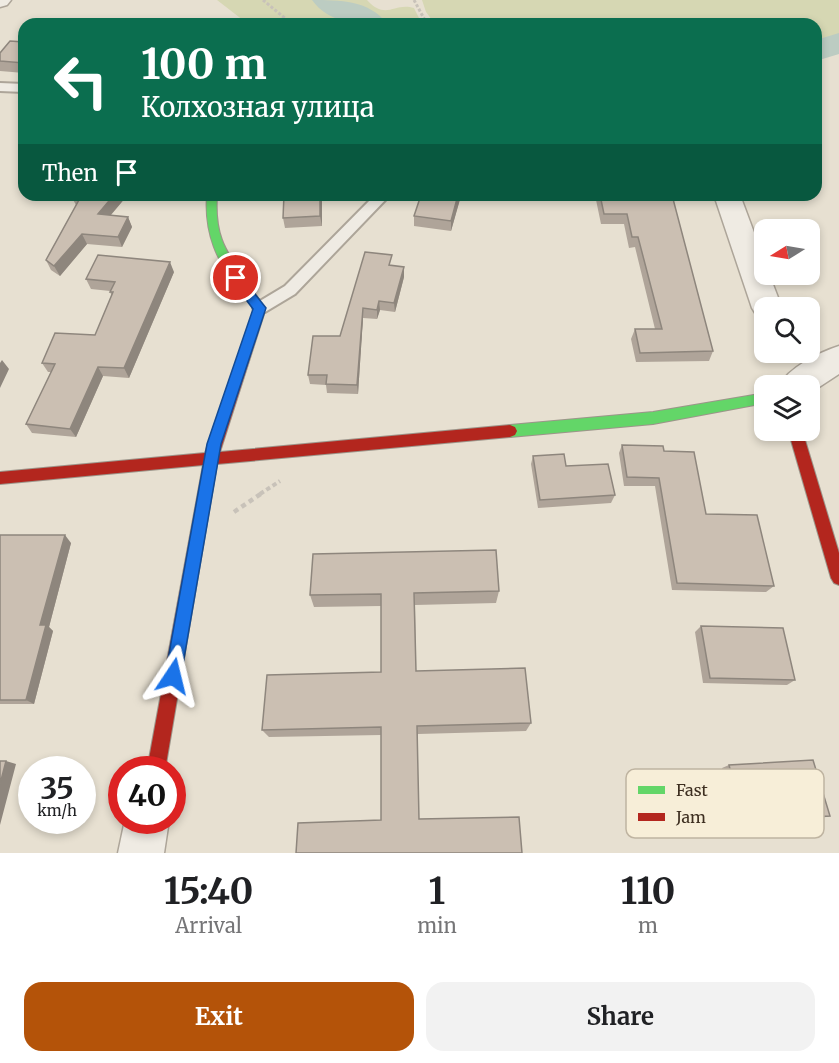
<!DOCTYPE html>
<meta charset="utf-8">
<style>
:root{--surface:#fff;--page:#f2f2f2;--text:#202124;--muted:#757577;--accent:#b45309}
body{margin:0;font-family:Merriweather,serif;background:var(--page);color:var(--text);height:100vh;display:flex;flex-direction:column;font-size:22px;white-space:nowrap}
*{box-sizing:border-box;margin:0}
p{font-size:20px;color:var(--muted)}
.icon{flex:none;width:33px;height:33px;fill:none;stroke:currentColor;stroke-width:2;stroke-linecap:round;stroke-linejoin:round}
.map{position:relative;height:853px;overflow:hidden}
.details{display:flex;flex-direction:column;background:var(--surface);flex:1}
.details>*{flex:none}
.top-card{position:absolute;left:18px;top:18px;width:804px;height:183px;border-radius:18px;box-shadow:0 3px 9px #0003;background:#0b6e4f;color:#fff;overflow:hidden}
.needle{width:39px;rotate:259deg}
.tools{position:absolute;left:754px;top:219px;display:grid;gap:12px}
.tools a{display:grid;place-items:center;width:66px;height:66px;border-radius:12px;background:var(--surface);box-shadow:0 3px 9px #0003;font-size:30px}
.speed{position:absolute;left:18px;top:756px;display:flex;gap:12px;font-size:30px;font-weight:700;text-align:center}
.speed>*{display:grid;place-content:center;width:78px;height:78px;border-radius:50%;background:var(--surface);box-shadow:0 3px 9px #0003;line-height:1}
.speed small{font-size:15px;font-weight:400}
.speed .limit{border:9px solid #d22;background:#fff;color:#111}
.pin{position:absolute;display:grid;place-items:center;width:51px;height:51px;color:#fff;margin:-26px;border:3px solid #fff;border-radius:50%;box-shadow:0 2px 6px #0007}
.me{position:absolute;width:66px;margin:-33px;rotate:10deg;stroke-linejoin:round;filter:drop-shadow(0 0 4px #0008)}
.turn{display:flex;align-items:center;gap:21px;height:126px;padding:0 24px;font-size:27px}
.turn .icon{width:78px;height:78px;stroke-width:2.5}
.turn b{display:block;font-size:42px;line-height:51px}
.then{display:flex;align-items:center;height:57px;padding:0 24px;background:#0003;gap:12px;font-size:22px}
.eta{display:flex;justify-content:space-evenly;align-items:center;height:102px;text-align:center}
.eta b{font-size:36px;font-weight:700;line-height:42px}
.primary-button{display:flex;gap:12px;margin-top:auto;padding:12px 24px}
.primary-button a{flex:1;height:69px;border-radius:18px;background:var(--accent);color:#fff;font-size:24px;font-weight:700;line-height:69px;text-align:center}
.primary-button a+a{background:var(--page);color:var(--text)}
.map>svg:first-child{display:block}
.green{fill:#d6d7b3}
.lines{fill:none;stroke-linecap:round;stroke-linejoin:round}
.river{fill:#bcccc2;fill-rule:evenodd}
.lane-casing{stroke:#ada599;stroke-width:4}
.street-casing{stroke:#ada599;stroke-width:3}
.fast-casing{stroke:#9c958a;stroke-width:2}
.jam-casing{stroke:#9c958a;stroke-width:2}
.path-far2{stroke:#c8c2b9;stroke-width:3;stroke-dasharray:3 2;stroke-linecap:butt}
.path-far1{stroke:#c8c2b9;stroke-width:4;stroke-dasharray:4.5 3;stroke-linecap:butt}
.path{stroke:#c8c2b9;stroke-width:4.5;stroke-dasharray:5 4;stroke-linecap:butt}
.lane{fill:#efebe3;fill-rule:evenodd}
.street{fill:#efebe3;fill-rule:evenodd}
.fast{fill:#63d668;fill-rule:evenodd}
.jam{fill:#b3261e;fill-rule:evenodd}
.wall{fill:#afa499}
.shaded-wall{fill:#8e867d}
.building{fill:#cbbfb2;stroke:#8e867d;stroke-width:1.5}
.route{fill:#1a73e8;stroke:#114b97;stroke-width:1.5}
.key{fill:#f7eed8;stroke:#bfb4a1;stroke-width:1.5}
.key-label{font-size:16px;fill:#3d2e20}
</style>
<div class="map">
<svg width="839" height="853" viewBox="0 0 839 853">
<rect width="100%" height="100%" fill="#e7e0d1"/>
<path class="green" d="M217,0h150c19,21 27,2 47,8l8,16h-174z
M422,0h417v52l-23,6v-34h-381l-9,-12z"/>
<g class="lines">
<path class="river" d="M312,0c27,0 58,0 75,24 -27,0 -57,1 -75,-24z
M839,33v21l-23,7v-21z"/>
<defs>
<path id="lane" d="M0,83l24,1v8l-24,-1z
M375,195h15l-95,99 -30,18h-10l-2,-4 2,-4 30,-18z"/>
<path id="street" d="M0,0h11l-4,5 -7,2z
M714,195h26l25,67v12h4l13,34h-17v11l-8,-3 -5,-8z
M839,346v28l-29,19v-7h-31c9,-18 41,-34 60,-40z
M125,820h44l-5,33h-46z"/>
<path id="fast" d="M207,195h10c-3,45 11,58 33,93l-2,3h-8c-23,-29 -36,-58 -33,-96z
M765,393v10l-112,21 -143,13 -5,-2 -2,-4 2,-4 5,-2 143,-13z"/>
<path id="jam" d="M244,284l4,1 18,23 -46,144 290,-27 5,2 2,4 -2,4 -5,2 -293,27 -52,306h-18l56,-305 -203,19v-12l205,-19 49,-144 -16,-21z
M788,430h14l37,123v32l-5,-2 -3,-5z"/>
</defs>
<use href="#lane" class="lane-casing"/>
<use href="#street" class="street-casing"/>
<use href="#fast" class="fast-casing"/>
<use href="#jam" class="jam-casing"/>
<path class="path-far2" d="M263,0l29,24
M414,0l13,24"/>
<path class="path-far1" d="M260,494l20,-13"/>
<path class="path" d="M234,512l28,-19"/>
<use href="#lane" class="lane"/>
<use href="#street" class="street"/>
<use href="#fast" class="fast"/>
<use href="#jam" class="jam"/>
</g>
<path class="wall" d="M24,42v31l-24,-2v-18z
M284,195h38v31l-37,2 -2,-10z
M421,195h40l-10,36 -37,-5v-10z
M595,195h77l41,156 -4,10 -73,1 -5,-23 4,-10h20l-20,-82 -6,1 -5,-24h-23z
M71,196l55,1 -15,18 17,2 4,10 -10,20 -35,-3 -27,32 -9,-6 -5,-10 30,-55z
M392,266l12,11 -9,35 -15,-2 -3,9 -14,-1 -5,76 -31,-1 -1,-8 -16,-1 -2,-9 32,-39z
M174,272l-45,106 -26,-2 -27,61 -44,-4 -6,-9 25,-52h-3l-6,-9 53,-28 17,-39 -2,-4v-1l-19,-2 -5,-10z
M622,445l42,6 42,63 68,72 -8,6 -94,-2 -17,-104h-31l-5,-33z
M533,456l33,10 49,29 -4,8 -73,5 -7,-44z
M0,535l71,8 -22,84 4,4 -19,73h-34z
M499,591l-3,12 -81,2 1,66 115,52 -5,8 -108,3 -37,86v-85l-112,2 -7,-7 119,-58v-66l-67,1 -4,-12z
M701,626l94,54 -8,5 -84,-2 -8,-51z
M729,765l101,51 -10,2 -85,5 -13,-55z"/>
<path class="shaded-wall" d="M114,195h11l1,2 -23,27 -5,-10z
M320,195h2v31l-2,-10z
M458,195l3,1 -10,35v-10z
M128,217l4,10 -10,20 -4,-10z
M82,234l5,10 -27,32 -6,-10z
M170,262l4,10 -45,106 -5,-10z
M404,267v10l-9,35 -1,-9z
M379,301l1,9 -3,9v-9z
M363,308v10l-5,76 -1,-9z
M2,360l7,9 -9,19v-25z
M98,367l5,9 -27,61 -6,-8z
M65,535l6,8 -22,84 4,4 -19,73 -8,-4 14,-75z
M6,761l10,3 -16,61v-41z"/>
<path class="building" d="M10,41l14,1v21l-24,-2v-8z
M72,195h42l-16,19 30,3 -10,20 -36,-3 -28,32 -8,-6 34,-62 -9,-2z
M284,195h36v21l-37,2z
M421,195h37l-7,26 -37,-5z
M600,195h72l41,156 -73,2 -5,-24h27l-24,-92h-6l-5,-23h-23z
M365,252l27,3 -3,10 15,2 -10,36 -15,-2 -2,9 -14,-2 -6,77 -31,-1 1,-9h-19l5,-39h27z
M98,255l72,7 -46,106 -26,-1 -28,62 -44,-5 29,-60 -13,-1 13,-30 40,2 18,-43h-3l5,-10 -29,-3z
M622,445l41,1 1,5 30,1 12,62 51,1 17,71 -97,-3 -18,-105 -32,-1z
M564,454l2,12 42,-2 7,31 -75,5 -7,-44z
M0,535h65l-25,90h6l-20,75h-26z
M496,550l3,41 -85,2 2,78 109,-3 6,55 -114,3 2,93 100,-2 3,36h-226l2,-30 83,-3v-93l-119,3 5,-55 114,-3v-78l-71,1 3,-41z
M701,626l82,2 12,52 -85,-2z
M813,760l17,56 -87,5 -14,-56z
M0,761h6l-6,23z"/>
<path class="route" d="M236,273l4,2 26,33 -45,136 -40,232 -2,6 -6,2 -6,-2 -2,-6 42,-232 46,-135 -23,-31z"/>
<rect x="626" y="769" width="198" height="69" rx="9" class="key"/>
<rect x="638" y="786" width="27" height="8" fill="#63d668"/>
<rect x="638" y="813" width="27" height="8" fill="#b3261e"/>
<g class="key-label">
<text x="676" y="796">Fast</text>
<text x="676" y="823">Jam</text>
</g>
</svg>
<div class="tools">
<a><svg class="needle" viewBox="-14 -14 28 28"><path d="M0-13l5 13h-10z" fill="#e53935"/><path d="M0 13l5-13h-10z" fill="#757577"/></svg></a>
<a><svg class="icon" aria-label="search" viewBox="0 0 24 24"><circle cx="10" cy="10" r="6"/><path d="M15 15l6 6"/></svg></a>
<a><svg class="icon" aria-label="layers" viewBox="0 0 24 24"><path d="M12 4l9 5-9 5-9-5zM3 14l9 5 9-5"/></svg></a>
</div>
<div class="speed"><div>35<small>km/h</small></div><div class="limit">40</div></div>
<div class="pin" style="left:236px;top:278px;background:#d93025"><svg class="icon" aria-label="arrive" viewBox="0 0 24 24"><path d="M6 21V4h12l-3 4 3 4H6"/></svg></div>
<svg class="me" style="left:173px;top:676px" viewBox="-20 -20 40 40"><path d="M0-17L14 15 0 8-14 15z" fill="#1a73e8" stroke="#fff" stroke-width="4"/></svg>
<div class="top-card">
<div class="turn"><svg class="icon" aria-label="left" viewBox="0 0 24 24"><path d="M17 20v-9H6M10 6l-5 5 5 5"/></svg><div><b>100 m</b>Колхозная улица</div></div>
<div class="then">Then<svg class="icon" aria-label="arrive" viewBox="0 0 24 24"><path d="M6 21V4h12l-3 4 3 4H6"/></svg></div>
</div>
</div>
<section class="details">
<div class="eta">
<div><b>15:40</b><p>Arrival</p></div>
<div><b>1</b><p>min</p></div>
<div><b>110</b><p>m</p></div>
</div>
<div class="primary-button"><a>Exit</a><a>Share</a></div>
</section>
